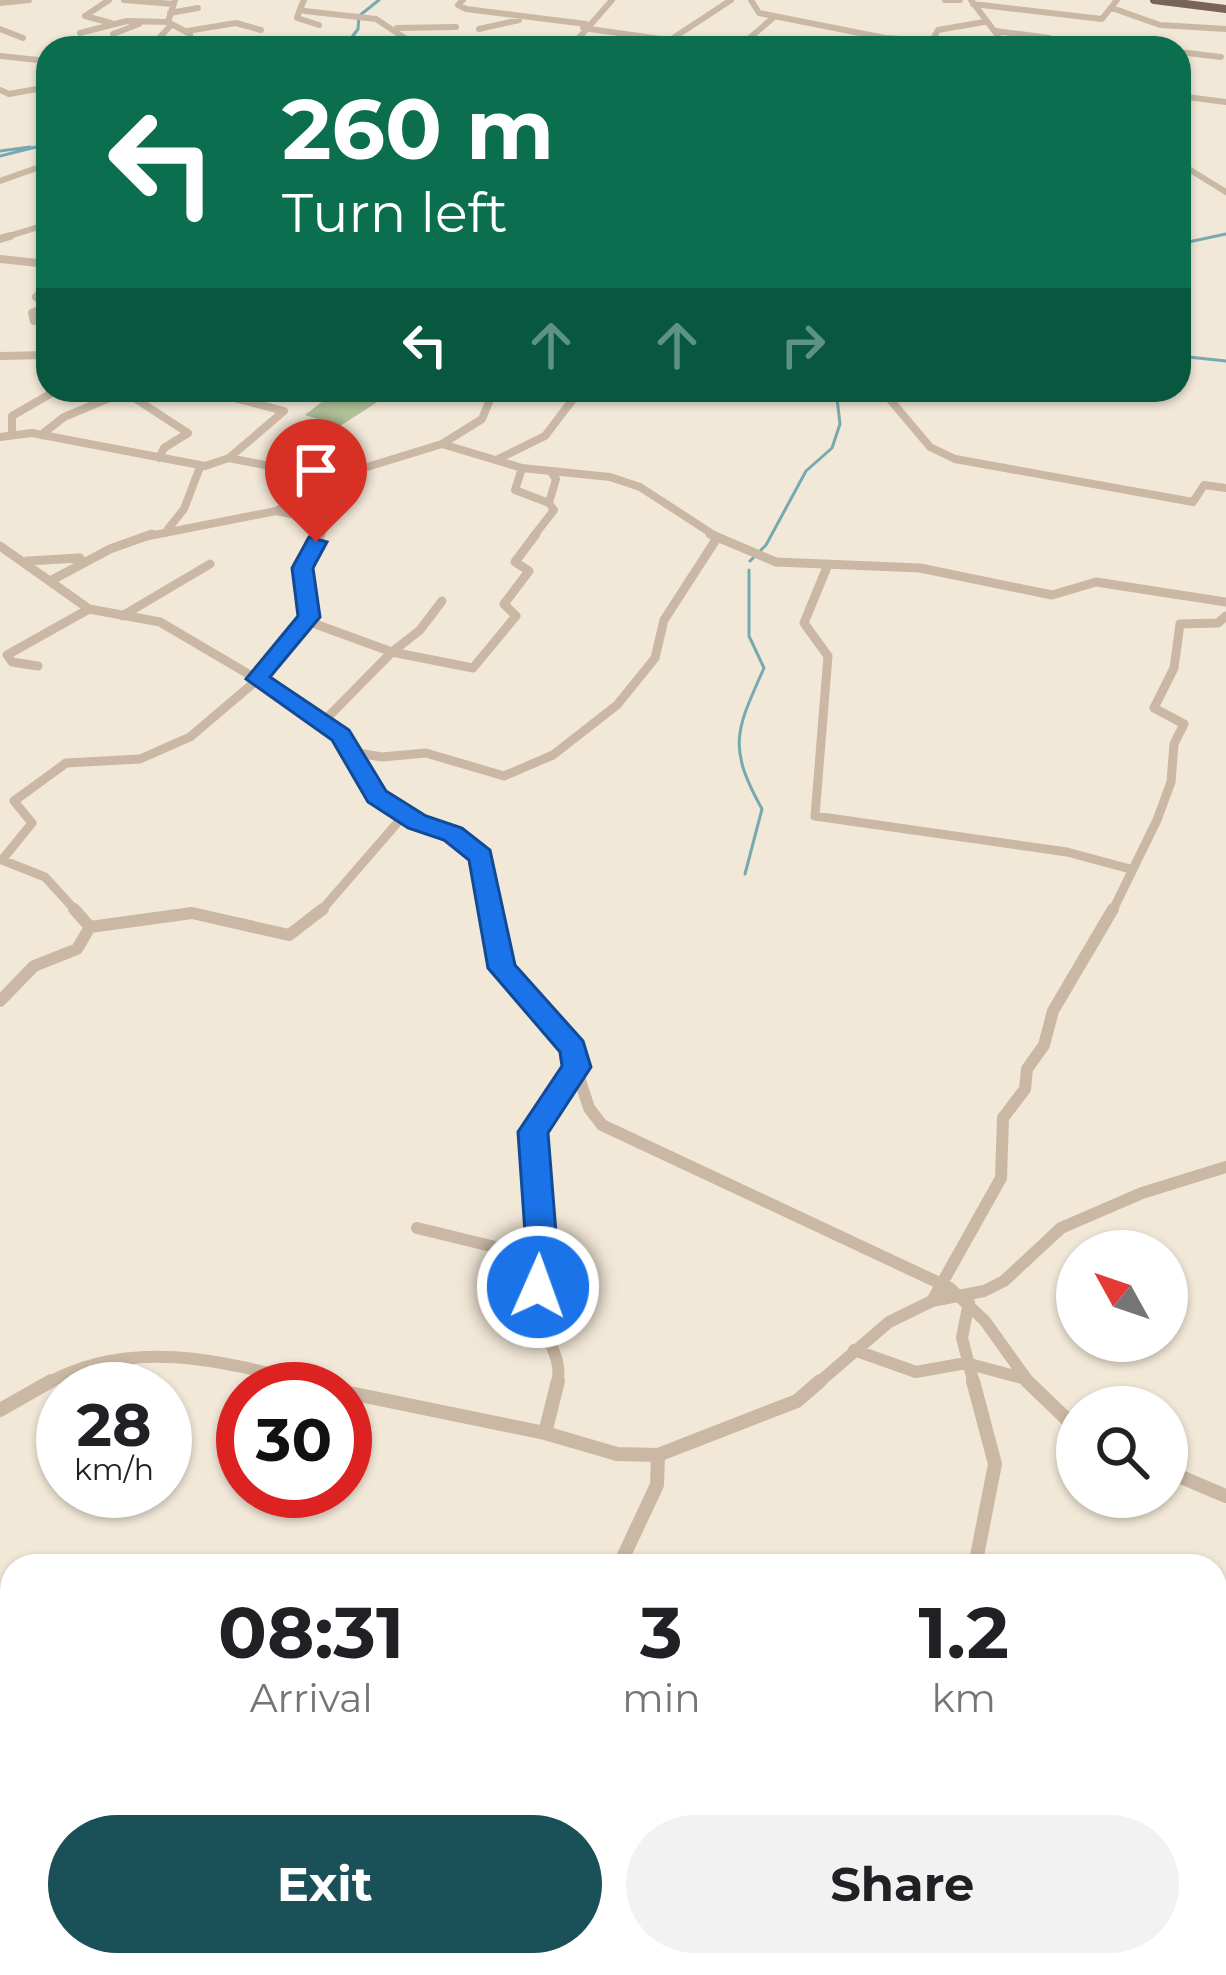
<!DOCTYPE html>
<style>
:root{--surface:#fff;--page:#f2f2f2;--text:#202124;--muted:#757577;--accent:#1a5058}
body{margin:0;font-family:Montserrat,sans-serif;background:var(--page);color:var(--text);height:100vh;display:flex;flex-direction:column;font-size:45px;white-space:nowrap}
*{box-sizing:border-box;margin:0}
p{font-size:39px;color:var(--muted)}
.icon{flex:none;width:66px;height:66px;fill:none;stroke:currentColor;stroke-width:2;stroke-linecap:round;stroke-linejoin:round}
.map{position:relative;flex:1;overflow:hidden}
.panel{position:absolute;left:0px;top:1554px;width:1227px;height:423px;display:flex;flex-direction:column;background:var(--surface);border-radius:36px 36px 0 0;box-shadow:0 3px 9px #0004}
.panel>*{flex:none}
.banner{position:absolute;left:36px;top:36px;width:1155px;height:366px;border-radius:36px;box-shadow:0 3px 9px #0004;background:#0b6e4f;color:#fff;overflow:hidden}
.needle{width:78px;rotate:310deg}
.buttons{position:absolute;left:1056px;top:1230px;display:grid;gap:24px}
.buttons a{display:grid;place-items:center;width:132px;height:132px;border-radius:50%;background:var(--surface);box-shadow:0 3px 9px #0004;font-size:60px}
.speed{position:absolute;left:36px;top:1362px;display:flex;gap:24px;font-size:60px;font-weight:700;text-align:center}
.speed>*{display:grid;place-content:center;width:156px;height:156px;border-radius:50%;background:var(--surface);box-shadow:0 3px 9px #0004;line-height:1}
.speed small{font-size:30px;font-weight:400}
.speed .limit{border:18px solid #d22;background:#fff;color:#111}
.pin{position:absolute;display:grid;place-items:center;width:102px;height:102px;color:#fff;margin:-123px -51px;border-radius:50% 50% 50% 0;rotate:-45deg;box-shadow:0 0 12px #0007}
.pin .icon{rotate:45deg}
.me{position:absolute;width:132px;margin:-66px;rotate:2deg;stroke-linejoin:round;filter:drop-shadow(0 0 9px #0008)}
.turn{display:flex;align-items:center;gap:42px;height:252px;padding:0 48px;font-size:54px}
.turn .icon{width:156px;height:156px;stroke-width:2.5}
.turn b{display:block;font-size:84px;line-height:102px}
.lanes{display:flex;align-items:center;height:114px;padding:0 48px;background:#0003;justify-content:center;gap:60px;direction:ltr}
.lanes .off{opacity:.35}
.eta{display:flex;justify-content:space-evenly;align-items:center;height:204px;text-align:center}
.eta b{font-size:72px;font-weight:700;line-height:84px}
.primary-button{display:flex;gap:24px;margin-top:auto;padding:24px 48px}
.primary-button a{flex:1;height:138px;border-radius:72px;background:var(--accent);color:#fff;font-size:48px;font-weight:700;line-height:138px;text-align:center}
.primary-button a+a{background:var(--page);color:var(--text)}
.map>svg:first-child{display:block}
.green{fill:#b1c198}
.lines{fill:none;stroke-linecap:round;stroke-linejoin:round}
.stream{stroke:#77aab0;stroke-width:3}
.minor-far4{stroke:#cab8a4;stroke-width:6}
.minor-far3{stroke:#cab8a4;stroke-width:8}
.minor-far2{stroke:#cab8a4;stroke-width:9}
.minor-far1{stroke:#cab8a4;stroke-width:12}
.minor{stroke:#cab8a4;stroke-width:14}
.major{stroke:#786456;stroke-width:8}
.route{fill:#1a73e8;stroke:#114b97;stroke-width:3}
</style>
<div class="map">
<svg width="1226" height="1975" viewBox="0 0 1226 1975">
<rect width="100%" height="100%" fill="#f2e8d8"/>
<path class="green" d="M337,390h59l-56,36 -35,-11z"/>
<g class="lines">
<path class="stream" d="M344,48l14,-19 1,-13 20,-16
M441,48l25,-10
M0,151l30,-4
M0,156l48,-12
M1179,244l47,-10
M1179,356l47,5
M750,561l16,-16 40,-74 26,-23 8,-24 -4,-34
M745,874l17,-65c-35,-63 -26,-78 2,-141l-15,-32v-66"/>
<path class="minor-far4" d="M109,0l-24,16 26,7
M124,0l49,4
M175,0l-7,22 22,12 4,14
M304,0l-4,9 5,2 71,8 44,29
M463,0l-5,5 8,4 120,15
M751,0l8,13 126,25
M945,0h15
M971,0l36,48
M0,3l29,-3
M973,4l129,15 15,-19
M1112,8l48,17 66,4
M300,9l-3,9 22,7
M170,13l28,-5
M397,28l59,-1
M583,28l84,12
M0,29l23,9
M479,29l40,-9
M187,31l49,-8 25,7
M996,31l53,7 24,10
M80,33l47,-12 41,1
M113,34l26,-10
M135,48l19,-4
M150,48l21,-23
M570,48l42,-48
M658,48l73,-48
M738,48l36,-31
M872,48l13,-10 47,3 6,-11 46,-8
M1179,52l42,5
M0,56l48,5
M0,90l9,4 39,-7
M1179,96l47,6
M1179,163l47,29
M0,181l48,-17
M0,239l48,-15"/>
<path class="minor-far3" d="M0,239l10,-3
M0,259l48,5
M48,288l-12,9 12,7
M34,321l-2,-8 16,-7
M0,356l48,-1
M122,390l66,43 -24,15 -5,10
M882,390l48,57 25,12 238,43 11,-17 22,3
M12,432v-16l45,-26
M41,435l23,-18 60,-25
M0,437l32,-4 173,33 24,-8 55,-47 -61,-16
M442,444l80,24 88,9 30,10 77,50
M229,458l101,20
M498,459l47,-23 35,-46
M522,468l-7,22 34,13
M276,511l52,10 -9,16
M168,529l16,-20 16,-42
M144,537l132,-26 65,-36 101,-31 40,-25 12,-29
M533,537l21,-27 -5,-7 7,-24 -5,-7"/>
<path class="minor-far2" d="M710,534l66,28 144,6 132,27 44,-13 130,20
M0,546l89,63 71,13 97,57 84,57 36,60 40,26 36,12 32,27 8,51
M27,561l53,-3
M827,567l-23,56 24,33 -13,160 252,36 63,17
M52,580l58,-31 42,-15
M122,616l88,-52
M307,621l85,31 28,-22 22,-29
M38,666l-26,-4 -5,-7 82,-46
M322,723l70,-71 81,16 43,-52 -12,-12 25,-33 -14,-9 21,-28
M352,752l30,5 44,-4 78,23 49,-21 64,-50 38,-47 9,-38 53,-82
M77,912l-32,-35 -43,-17 30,-37 -18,-22 52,-38 74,-4 50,-22 66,-56 53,-64 -7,-49 19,-34
M320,912l85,-98
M1112,912l45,-92 14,-38 3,-38 10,-20 -30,-16 20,-40 6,-44 38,-1 8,-7"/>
<path class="minor-far1" d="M74,909l16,18 102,-14 97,22 34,-26
M493,909l9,60 62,62 25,77 13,17 348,163 35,33 45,63
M0,1001l34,-35 43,-17 13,-22
M417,1228l123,30
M932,1301l69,-123 2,-60 22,-29 2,-20 17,-24 9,-34 60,-102
M969,1302l-7,36 12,46
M854,1350l62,22 50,-9 56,15
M46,1384c84,-48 177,-23 266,0
M557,1384c7,-25 -12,-46 -19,-70 -6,-21 2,-51 3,-74 4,-90 -31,-91 36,-173
M817,1384l72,-62 43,-21 52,-10 20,-10 57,-53 81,-35 84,-26"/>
<path class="minor" d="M300,1381l32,8
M973,1381l22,83 -20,102
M1027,1381l50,48
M345,1392l200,41 72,21 41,1 139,-54 23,-20
M0,1410l51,-29
M545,1433l13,-52
M1167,1471l59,25
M619,1566l38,-81 1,-30
M0,1724l12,3
M403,1965l12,10
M1194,1965l3,10
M459,1975l5,-10"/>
<path class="major" d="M1154,0l72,9"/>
</g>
<path class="route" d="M309,537l18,5 -14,26 7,49 -50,60 79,53 37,61 40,25 36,12 28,22 25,115 68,76 8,26 -43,66 8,100 -2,54 -16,13 -16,-13 3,-54 -7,-101 44,-66 -2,-14 -72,-84 -19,-108 -25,-20 -36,-12 -40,-26 -36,-62 -86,-61 52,-63 -6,-48z"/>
</svg>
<div class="buttons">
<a><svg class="needle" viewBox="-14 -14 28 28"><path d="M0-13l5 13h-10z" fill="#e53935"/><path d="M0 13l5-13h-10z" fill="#757577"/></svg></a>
<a><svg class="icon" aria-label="search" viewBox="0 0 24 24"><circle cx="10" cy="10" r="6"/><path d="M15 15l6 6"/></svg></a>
</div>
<div class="speed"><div>28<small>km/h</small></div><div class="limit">30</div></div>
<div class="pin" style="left:316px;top:542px;background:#d93025"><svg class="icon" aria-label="arrive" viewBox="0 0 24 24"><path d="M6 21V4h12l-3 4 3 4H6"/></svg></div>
<svg class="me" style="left:538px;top:1287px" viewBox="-20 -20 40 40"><circle r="17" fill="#1a73e8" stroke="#fff" stroke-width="3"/><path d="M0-11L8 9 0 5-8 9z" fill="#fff"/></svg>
<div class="banner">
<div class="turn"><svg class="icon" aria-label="left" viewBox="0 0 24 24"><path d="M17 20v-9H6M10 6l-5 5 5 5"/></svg><div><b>260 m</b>Turn left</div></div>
<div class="lanes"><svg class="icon" aria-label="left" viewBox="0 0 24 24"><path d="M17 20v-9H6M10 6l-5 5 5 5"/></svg><svg class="icon off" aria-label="ahead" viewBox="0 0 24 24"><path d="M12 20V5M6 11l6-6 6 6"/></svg><svg class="icon off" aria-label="ahead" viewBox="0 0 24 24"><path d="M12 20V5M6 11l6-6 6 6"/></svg><svg class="icon off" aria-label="right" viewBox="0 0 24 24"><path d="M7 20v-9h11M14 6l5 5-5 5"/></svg></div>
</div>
<section class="panel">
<div class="eta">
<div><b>08:31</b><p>Arrival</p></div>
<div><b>3</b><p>min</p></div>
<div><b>1.2</b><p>km</p></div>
</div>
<div class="primary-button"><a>Exit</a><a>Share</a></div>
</section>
</div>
